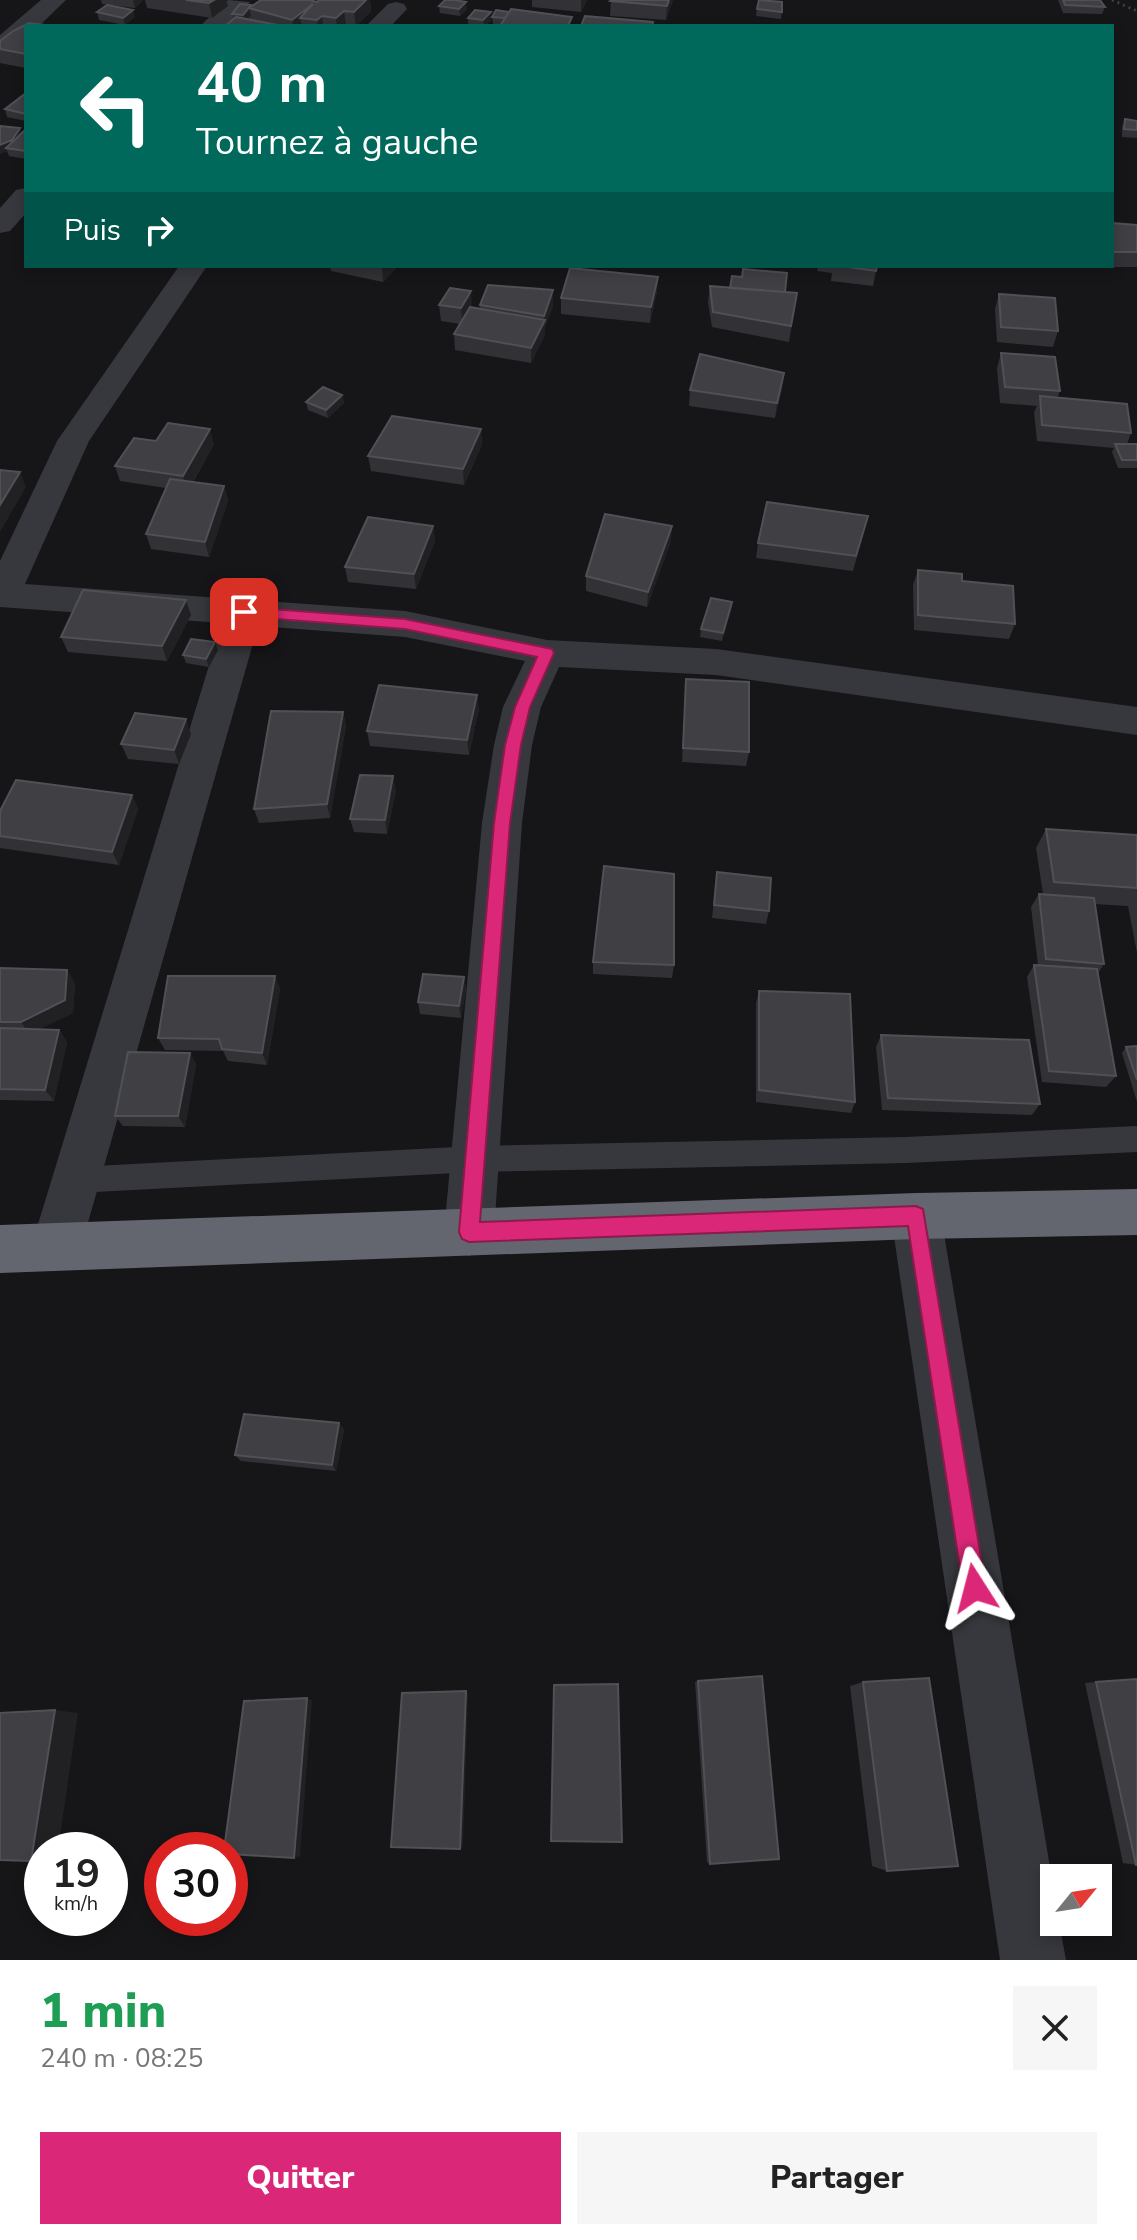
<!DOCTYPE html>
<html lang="fr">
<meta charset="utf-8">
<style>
:root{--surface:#fff;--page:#f6f6f6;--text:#222;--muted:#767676;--accent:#db2777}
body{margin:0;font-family:"Nunito Sans",sans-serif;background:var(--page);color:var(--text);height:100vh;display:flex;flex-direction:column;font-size:30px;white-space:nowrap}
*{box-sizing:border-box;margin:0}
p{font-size:26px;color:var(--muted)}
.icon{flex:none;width:44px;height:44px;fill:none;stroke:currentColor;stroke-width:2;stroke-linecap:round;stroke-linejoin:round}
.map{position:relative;height:1960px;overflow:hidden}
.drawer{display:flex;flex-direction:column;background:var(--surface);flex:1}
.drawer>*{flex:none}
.guide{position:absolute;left:24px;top:24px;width:1090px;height:244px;border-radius:0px;box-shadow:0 4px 12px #0003;background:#00695c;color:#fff;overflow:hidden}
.needle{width:52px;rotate:60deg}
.tools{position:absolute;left:1040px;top:1864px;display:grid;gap:16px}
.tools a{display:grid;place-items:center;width:72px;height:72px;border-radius:0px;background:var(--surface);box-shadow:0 4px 12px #0003;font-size:40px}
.speed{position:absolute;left:24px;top:1832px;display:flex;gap:16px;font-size:40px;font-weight:700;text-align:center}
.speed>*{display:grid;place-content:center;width:104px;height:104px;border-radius:50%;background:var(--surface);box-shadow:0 4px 12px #0003;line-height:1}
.speed small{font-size:20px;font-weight:400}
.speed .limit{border:12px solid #d22;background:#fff;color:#111}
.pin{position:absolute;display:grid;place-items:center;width:68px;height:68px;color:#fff;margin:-34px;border-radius:16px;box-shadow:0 4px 12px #0006}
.me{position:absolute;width:88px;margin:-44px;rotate:351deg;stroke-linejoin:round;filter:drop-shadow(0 0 6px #0008)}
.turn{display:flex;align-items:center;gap:28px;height:168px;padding:0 40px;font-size:36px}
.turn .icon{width:104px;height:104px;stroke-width:2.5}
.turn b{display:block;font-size:56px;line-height:68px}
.then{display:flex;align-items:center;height:76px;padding:0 40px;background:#0003;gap:16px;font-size:30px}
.round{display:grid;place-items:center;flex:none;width:84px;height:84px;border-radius:0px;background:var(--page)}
.summary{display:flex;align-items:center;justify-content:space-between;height:136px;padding:0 40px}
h1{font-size:48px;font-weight:800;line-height:60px;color:#1e9e55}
.action{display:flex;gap:16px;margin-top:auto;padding:16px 40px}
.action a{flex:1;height:92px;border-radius:0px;background:var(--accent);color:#fff;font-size:32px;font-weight:800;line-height:92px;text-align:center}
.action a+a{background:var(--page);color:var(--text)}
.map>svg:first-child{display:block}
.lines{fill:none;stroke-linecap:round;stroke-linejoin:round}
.path{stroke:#3d3f44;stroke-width:3;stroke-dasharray:2 4;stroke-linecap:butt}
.lane{fill:#37383d;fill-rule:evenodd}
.street{fill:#37383d;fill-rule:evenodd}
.highway{fill:#63666e;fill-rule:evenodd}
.wall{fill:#323236}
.shaded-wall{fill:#212124}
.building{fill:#3f3f44;stroke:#4f5156;stroke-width:2}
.route{fill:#db2777;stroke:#8e194d;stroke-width:2}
</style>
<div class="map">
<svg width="1137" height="1960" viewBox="0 0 1137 1960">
<rect width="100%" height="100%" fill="#161618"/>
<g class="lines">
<path class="path" d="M1112,0l25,11"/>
<path class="lane" d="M1137,1126v26l-231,11 -431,9 -399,21 -10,-4 -4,-9 4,-9 10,-4 399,-21 431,-9z"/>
<path class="street" d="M41,0h25l-27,26h-13v11l-18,15 -8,2v-19z
M228,0l22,2 -24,24h-26z
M396,2l8,2 3,5 -16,17h-25l22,-22z
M26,188v25l-16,18 -10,2v-25l16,-18z
M179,266h28l-118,175 -64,143 380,27 142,29 169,9 421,58v28l-421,-60 -157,-8 -18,40 -9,38 -10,78 -28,409 -8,17 -17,7 -17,-7 -8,-17 38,-409 12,-78 9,-38 22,-46 -120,-24 -147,-11 -177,621 -7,17 -18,7 -18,-7 -7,-17 191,-624 -222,-16v-46l57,-120z
M916,1193l17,7 8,16 113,675v31h5l7,38h-66l-109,-744 8,-16z"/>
<path class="highway" d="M1137,1189v46l-221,4 -916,34v-48l916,-32z"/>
</g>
<path class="wall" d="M101,0h42l-8,8 -33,-4z
M145,0h81l2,6 -16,12 -65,-10z
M319,0h51l1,11 -15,15h-131l8,-7 -1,-5 20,-8 65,-4z
M532,0h55l-6,12 -49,-5z
M611,0h62l-7,20 -56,-4z
M1058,0h42l5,7 -3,7 -39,-1z
M439,6l28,3 -7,7 -20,-3z
M757,9l25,3 -1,7 -25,-3z
M97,12l38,5 -10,8 -26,-5z
M491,12v8l-6,6 -17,-1v-7z
M492,17l80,9 -79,-2z
M26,26v42l-26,-5v-22z
M26,93v28l-19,-4 -2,-8z
M1125,119l12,2v17l-15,-1v-10z
M0,126l22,7 4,-2v28l-17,-3 -2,-5 -7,3z
M1112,223l25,2v42h-78l53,-1z
M330,266h68l-15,16 -52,-11z
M818,266h59l-4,20 -42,-5 1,-8 -15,-2z
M710,286l87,7 -8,49 -77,-15 -4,-25z
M553,290v16l-8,21v8l-14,28 -76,-13 -1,-16 6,-10 -19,-3 -2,-16 41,4v-4z
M657,292l-7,31 -89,-9v-16z
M999,294l59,37 -5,16 -56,-5 -2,-33z
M1001,353l59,38 -3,7 74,35 -4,11h10v24h-19l-6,-16 2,-4 -77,-7 -3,-29 3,-6 -37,-3 -3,-35z
M782,389l-7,29 -86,-12 1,-16z
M342,395l2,8 -16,15 -20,-8 -2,-8z
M481,429l1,16 -18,40 -93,-14 -3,-15z
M156,441l58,3 -21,38 31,4 4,15 -19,56 -58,-8 -5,-15 20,-46 -46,-7 -5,-15z
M868,516l-15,55 -97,-13 2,-15z
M433,526l2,15 -19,48 -68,-7 -3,-15z
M671,541l-24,66 -61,-16v-15z
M918,570l97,54 -6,15 -95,-9 -1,-45z
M732,602l-1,8 -9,31 -22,-4 1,-8z
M191,615l-24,46 -99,-9 -7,-15z
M218,650l-9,17 -23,-4 -3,-8z
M686,679l63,73 -3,14 -64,-4z
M479,709l-10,46 -99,-9 -3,-15z
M343,712l3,14 -16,92 -71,5 -5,-14z
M191,734l-12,30 -51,-5 -7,-15z
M396,790l-9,44 -33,-2 -4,-13z
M132,795l6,14 -19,56 -119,-17v-37z
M1046,829l91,6v118l-9,-47 -34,-2 10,60 -6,9 18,103 -10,11 -64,-5 -15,-105 7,-12h4l-7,-58 8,-13h4l-7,-46z
M717,872l52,39 -3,13 -54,-6z
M593,962l81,3 -2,13 -79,-4z
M0,968l75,15 -2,30 -34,16 20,1 8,12 -13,59 -54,-1z
M275,976l5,13 -13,76 -39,-4 -5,-10 -58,-1 -7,-12z
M464,977l2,13 -5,28 -41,-4 -2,-12z
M759,991l96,111 -4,11 -95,-11v-99z
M881,1035l159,69 -8,11 -150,-5 -6,-63z
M1137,1046v56l-15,-49 4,-6z
M190,1053l6,12 -11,62 -62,-1 -8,-10z
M339,1423l5,7 -8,41 -95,-10 -6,-6z
M698,1681l12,183 -3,-2 -12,-180z
M863,1682l24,189 -15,-5 -22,-180z
M1096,1682l41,183 -14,-2 -38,-180z"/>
<path class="shaded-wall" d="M133,0h10l-8,8z
M214,0h12l2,6 -16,12 -3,-15z
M366,0h4l1,11 -15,15 -2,-14z
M581,0h6l-6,12z
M669,0h4l-7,20 1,-14z
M466,2l1,7 -7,7 -1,-7z
M313,4l-13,14 2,8h-9l-1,-6z
M249,8l2,7 -6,8 -2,-8z
M133,10l2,7 -10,8 -2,-7z
M344,11l2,14 -9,1 -1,-8z
M491,12v8l-6,6h-1l-1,-6z
M322,16l1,10h-5l-1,-6z
M20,128l3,8 -17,12 1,3 -7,3v-9z
M382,266h16l-15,16z
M658,277l-1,15 -7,31 1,-16z
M553,290v16l-8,21v8l-14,28v-15l13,-26v-6z
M471,291l1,16 -10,17 -1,-16z
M784,373l-2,16 -7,29 2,-15z
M342,395l2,8 -16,15 -2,-8z
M210,429l4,15 -27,47 -4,-15z
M481,429l1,16 -18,40 -1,-16z
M20,472l6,15 -26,45v-27z
M224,486l4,15 -19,56 -4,-15z
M433,526l2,15 -19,48 -2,-15z
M672,526l-1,15 -24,66 1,-15z
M186,600l5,15 -24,46 -5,-15z
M732,602l-1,8 -9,31 1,-8z
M215,642l3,8 -9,17 -3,-8z
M477,695l2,14 -10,46 -2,-15z
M343,712l3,14 -16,92 -3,-14z
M186,719l5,15 -12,30 -5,-14z
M393,776l3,14 -9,44 -2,-14z
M132,795l6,14 -19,56 -7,-13z
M67,970l8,13 -2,30 -43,21 -9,-12z
M275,976l5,13 -13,76 -5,-12z
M464,977l2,13 -5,28 -2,-12z
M59,1030l8,12 -13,59 -9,-11z
M190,1053l6,12 -11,62 -7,-11z
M339,1423l5,7 -8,41 -4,-6z
M466,1691l2,2 -5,154 -3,2z
M307,1698l5,2 -12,156 -6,2z
M55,1710l23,3 -20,137h-16v9l-11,2z"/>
<path class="building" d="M186,0h28l-5,3z
M261,0h48l8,2 2,-2h47l-12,12 -10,-1 -8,7 -14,-2 -5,4 -17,-2 13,-14 -21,16 -43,-12z
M445,0h9l12,2 -7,7 -20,-3z
M611,0h58l-2,6 -57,-5z
M759,0l23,2v10l-25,-3z
M1063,0h37l5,7 -40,-2z
M240,4l11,1 -8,10 -11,-1z
M107,5l26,5 -10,8 -26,-6z
M511,9l61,8 -4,9h-68z
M475,10l16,2 -8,8 -15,-2z
M496,10l13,2 -4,6 -13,-1z
M585,16l68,6 -1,4h-71z
M236,17l47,9h-58z
M29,23l24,3h-27v28l-26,-5v-8l13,-10z
M26,93v21l-21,-5z
M1125,119l12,2v9l-13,-1z
M0,126l20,2 -8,12 -12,5z
M24,131h2v20l-20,-3z
M1112,223l25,2v27h-25z
M840,266h37l-1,5z
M570,268l88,9 -7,30 -90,-9z
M743,269l44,4 -2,19 -55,-4 2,-12 10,1z
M488,285l65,5 -9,26 -64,-11z
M710,286l87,7 -6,33 -78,-14z
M450,288l21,3 -10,17 -22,-3z
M999,294l56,4 3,33 -57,-4z
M470,307l75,13 -14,28 -77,-14z
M1001,353l54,4 5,34 -55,-4z
M700,354l84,19 -7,30 -87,-13z
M323,387l19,8 -16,15 -20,-8z
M1040,396l87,8 4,29 -89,-8z
M392,416l89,13 -18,40 -95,-13z
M168,423l42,6 -27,47 -68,-10 19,-28 22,3z
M1115,444h22v16h-15z
M0,470l20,2 -20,33z
M170,479l54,7 -19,56 -59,-8z
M767,502l101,14 -12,40 -98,-13z
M605,514l67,12 -24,66 -62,-16z
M368,517l65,9 -19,48 -69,-7z
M918,570l44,4v7l51,5 2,38 -97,-9z
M83,590l103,10 -24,46 -101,-9z
M711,598l21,4 -9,31 -22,-4z
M191,639l24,3 -9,17 -23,-4z
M686,679l63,3v70l-66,-4z
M379,685l98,10 -10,45 -100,-9z
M271,711l72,1 -16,92 -73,5z
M135,713l51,6 -12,31 -53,-6z
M360,775l33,1 -8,44 -35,-1z
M16,780l116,15 -20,57 -112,-16v-25z
M1046,829l91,6v53l-83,-6z
M604,866l70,8v91l-81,-3z
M717,872l54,6 -2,33 -55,-6z
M1039,894l55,4 10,66 -58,-5z
M1034,965l63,4 19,107 -67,-5z
M0,968l67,2 -2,30 -44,22h-21z
M423,974l41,3 -5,29 -41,-4z
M168,976h107l-13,77 -40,-4 -3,-10 -61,-1z
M759,991l91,3 5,108 -96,-12z
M0,1028l59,2 -14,60 -45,-1z
M881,1035l148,5 11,64 -152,-6z
M1137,1046v34l-11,-33z
M128,1052l62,1 -12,63h-63z
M244,1414l95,9 -7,42 -97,-10z
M762,1676l17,183 -69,5 -12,-183z
M929,1678l29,188 -71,5 -24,-189z
M1137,1679v186h-1l-40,-183z
M618,1684l4,158 -71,-1 3,-156z
M466,1691l-6,158 -69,-2 11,-154z
M307,1698l-13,160 -64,-4v-4h-6l20,-149z
M55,1710l-24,151 -31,-1v-147z"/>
<path class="route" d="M244,607l161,12 147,30 2,4 -24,54 -9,38 -11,78 -30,399 436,-16 7,3 63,379 -3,8 -8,4 -9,-4 -3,-8 -55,-362 -439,16 -7,-3 -3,-7 35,-409 11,-78 10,-38 22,-50 -132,-28 -166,-13v-7z"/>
</svg>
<div class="tools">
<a><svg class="needle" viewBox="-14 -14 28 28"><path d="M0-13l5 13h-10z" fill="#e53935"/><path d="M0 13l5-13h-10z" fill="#767676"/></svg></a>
</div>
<div class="speed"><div>19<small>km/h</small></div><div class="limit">30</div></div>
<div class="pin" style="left:244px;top:612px;background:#d93025"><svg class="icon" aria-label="arrive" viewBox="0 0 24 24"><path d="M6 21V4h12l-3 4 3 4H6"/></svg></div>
<svg class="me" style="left:975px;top:1588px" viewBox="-20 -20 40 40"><path d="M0-17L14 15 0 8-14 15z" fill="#db2777" stroke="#fff" stroke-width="4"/></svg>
<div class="guide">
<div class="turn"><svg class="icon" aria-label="left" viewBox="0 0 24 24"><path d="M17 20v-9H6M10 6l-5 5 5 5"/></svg><div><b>40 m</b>Tournez à gauche</div></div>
<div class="then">Puis<svg class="icon" aria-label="right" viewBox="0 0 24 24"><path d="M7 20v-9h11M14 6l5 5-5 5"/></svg></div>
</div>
</div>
<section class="drawer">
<div class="summary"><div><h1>1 min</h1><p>240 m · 08:25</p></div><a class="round"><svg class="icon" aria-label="close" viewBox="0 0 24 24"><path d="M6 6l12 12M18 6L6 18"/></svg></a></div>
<div class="action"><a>Quitter</a><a>Partager</a></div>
</section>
